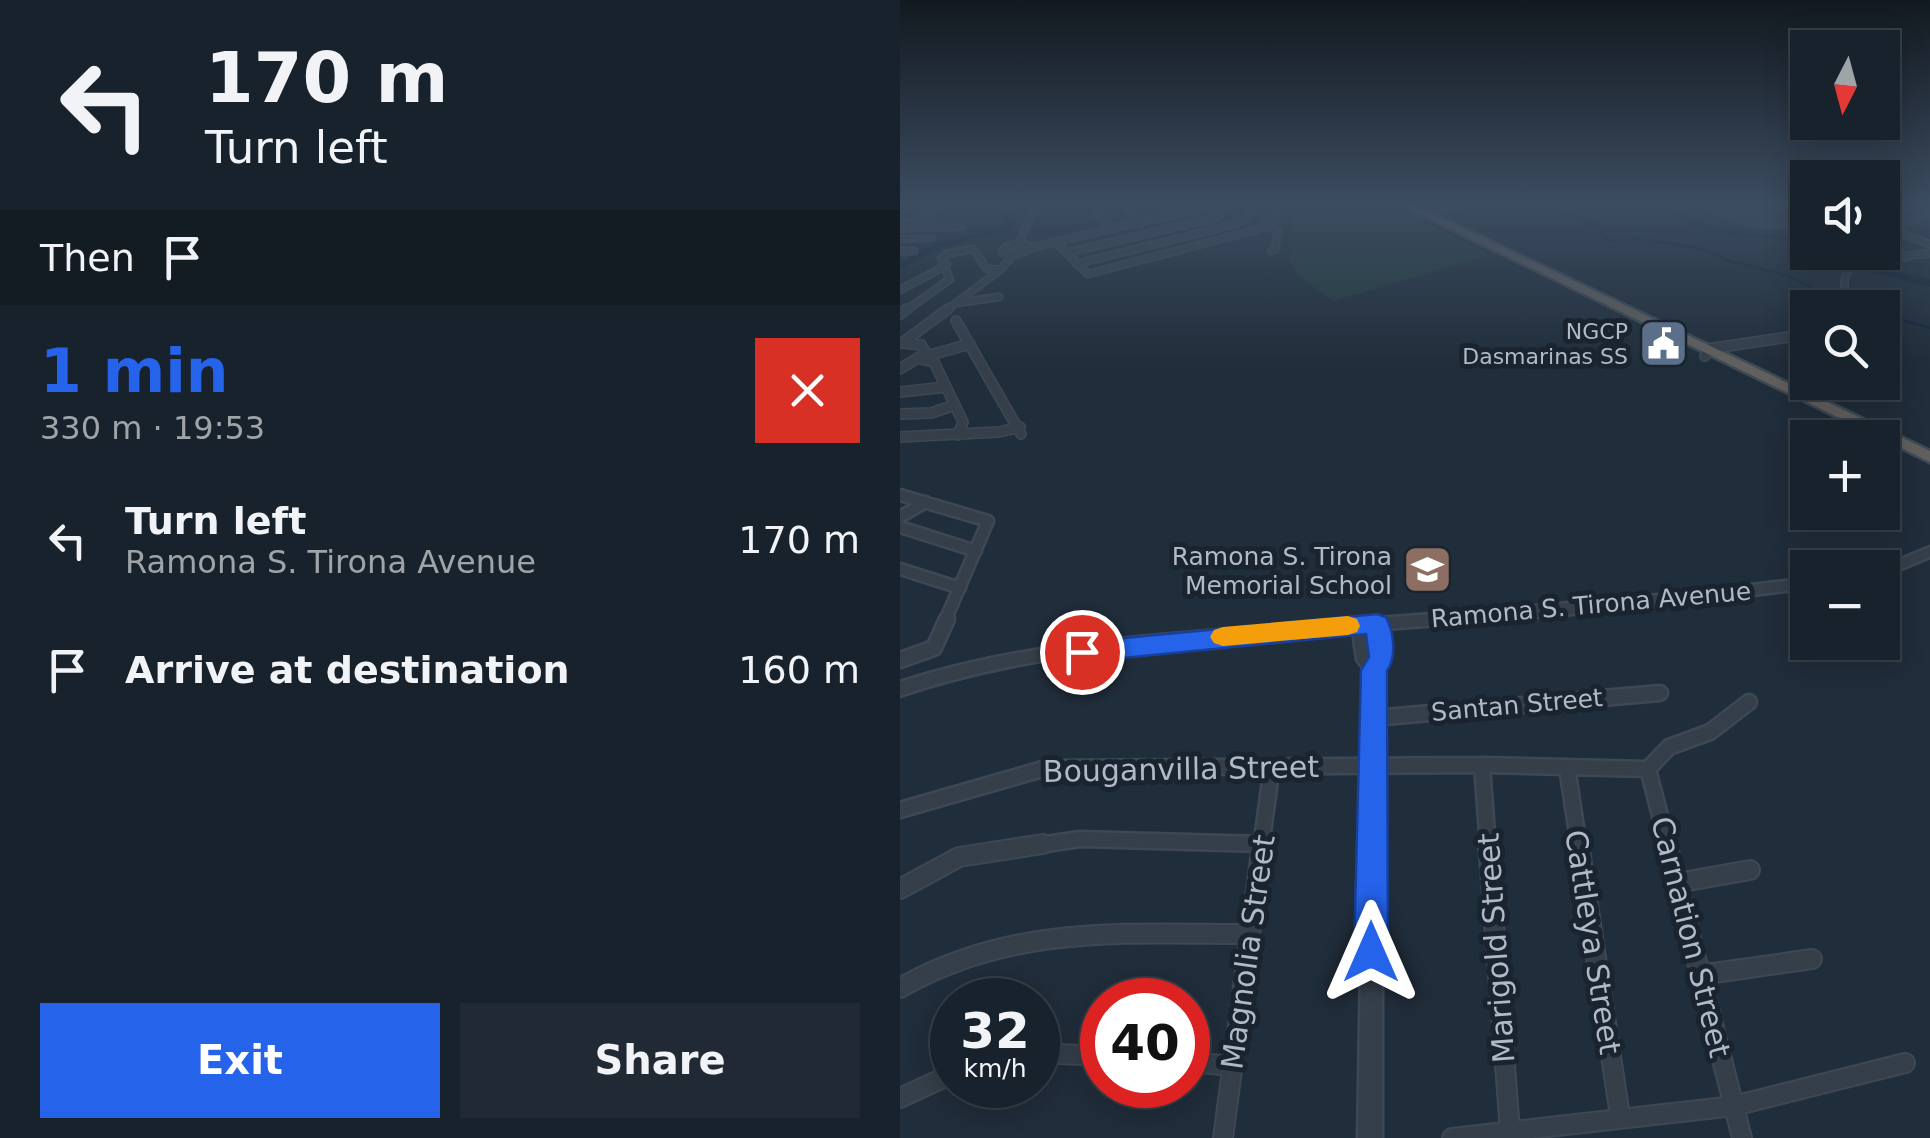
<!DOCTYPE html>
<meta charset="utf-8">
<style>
:root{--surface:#18222c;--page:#212a34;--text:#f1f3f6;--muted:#9fa4a9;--line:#363f48;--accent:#2563eb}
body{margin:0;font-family:"DejaVu Sans",sans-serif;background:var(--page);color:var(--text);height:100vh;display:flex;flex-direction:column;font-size:38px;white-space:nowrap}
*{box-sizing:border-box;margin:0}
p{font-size:32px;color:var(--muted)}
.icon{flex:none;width:55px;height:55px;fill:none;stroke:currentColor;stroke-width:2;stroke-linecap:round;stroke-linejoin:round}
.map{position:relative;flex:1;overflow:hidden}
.sheet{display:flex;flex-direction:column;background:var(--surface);width:900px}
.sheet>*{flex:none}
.hud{background:#18222c;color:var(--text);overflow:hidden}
.needle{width:65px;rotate:186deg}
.buttons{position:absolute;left:890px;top:30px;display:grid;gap:20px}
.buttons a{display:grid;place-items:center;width:110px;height:110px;border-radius:0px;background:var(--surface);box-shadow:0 5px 25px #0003,0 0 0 2px var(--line);font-size:50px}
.speed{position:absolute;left:30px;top:978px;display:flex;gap:20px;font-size:50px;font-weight:700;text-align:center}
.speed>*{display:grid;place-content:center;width:130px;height:130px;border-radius:50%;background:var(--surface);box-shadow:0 5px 25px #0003,0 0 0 2px var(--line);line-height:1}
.speed small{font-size:25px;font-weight:400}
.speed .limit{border:15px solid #d22;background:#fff;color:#111}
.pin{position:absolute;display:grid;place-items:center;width:85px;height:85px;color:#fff;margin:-42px;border:5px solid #fff;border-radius:50%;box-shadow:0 2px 10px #0007}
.me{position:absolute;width:110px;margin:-55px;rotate:0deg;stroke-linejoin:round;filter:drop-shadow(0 0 8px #0008)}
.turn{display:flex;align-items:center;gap:35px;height:210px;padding:0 40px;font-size:45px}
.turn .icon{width:130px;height:130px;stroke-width:2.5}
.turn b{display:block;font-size:70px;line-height:85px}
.then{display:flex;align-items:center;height:95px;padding:0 40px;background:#0003;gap:20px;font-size:38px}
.round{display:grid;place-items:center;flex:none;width:105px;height:105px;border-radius:0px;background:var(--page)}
.head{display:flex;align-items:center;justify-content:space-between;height:170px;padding:0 40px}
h1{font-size:60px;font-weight:700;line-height:75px;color:var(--accent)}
.primary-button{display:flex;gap:20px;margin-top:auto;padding:20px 40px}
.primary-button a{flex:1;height:115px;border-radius:0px;background:var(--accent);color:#fff;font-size:40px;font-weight:700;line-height:115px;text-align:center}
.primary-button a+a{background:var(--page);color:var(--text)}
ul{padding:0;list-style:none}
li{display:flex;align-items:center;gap:30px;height:130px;padding:0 40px}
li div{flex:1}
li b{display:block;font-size:38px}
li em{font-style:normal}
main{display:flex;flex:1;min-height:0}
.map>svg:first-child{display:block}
.green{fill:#223a3b}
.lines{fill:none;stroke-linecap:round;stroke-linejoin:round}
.stream{stroke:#132538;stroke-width:2.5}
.river{fill:#132538;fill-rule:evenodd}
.pedestrian-casing{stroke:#3d4854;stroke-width:8}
.minor-far4-casing{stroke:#3d4854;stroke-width:9}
.minor-far3-casing{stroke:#3d4854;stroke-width:12}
.minor-far2-casing{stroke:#3d4854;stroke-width:15}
.minor-far1-casing{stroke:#3d4854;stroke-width:19}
.minor-casing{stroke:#3d4854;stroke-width:22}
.tertiary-casing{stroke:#3d4854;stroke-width:5}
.trunk-casing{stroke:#3e4a55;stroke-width:5}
.pedestrian{stroke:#343f4a;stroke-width:5}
.minor-far4{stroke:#343f4a;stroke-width:6}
.minor-far3{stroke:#343f4a;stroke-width:9}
.minor-far2{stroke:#343f4a;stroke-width:10}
.minor-far1{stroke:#343f4a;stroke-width:14}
.minor{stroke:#343f4a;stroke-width:18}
.tertiary{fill:#343f4a;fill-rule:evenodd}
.trunk{fill:#61605e;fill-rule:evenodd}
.route{fill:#2563eb;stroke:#184099;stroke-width:2.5}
.slow{fill:#f59e0b}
.labels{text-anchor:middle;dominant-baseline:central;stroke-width:10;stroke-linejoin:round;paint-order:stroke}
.far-poi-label{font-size:22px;fill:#aebac7;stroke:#19242f;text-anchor:end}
.poi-label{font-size:25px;fill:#aebac7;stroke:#19242f;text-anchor:end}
.street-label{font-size:25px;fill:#aebac7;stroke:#19242f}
.near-street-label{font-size:30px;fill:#aebac7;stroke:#19242f}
</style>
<main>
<section class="sheet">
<div class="hud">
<div class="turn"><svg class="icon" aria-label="left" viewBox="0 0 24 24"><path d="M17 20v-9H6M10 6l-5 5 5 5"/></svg><div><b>170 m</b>Turn left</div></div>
<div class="then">Then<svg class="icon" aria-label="arrive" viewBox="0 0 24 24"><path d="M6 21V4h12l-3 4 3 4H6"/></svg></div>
</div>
<div class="head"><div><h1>1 min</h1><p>330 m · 19:53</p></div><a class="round" style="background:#d93025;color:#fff"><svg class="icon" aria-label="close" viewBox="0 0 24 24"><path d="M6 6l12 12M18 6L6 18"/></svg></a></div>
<ul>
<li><svg class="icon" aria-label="left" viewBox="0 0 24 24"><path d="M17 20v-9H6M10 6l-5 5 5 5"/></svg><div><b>Turn left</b><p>Ramona S. Tirona Avenue</p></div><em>170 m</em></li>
<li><svg class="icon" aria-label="arrive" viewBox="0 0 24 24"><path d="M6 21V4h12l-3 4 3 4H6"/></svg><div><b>Arrive at destination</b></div><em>160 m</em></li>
</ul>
<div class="primary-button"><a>Exit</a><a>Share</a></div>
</section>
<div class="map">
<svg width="1030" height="1138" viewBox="0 0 1030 1138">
<rect width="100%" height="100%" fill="#202d3a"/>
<path class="green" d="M392,206h99l98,49 -155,46c-53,-36 -47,-33 -42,-95z"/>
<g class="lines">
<path class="stream" d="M638,206l57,18 11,17 30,-3 67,11 26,12 57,14 44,22
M957,306l4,2
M982,314l48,14"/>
<path class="river" d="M105,206h10l-3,9 5,4 -6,11 -68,17 -43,23v-8l35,-19 68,-17 3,-6 -4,-4z
M750,206c35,0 34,11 60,21 22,8 72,7 98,10v6l-100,-10 -29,-17z
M918,252h16l19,10 -10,2z
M958,262l72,17v8l-76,-20v-4z"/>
<defs>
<path id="pedestrian" d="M0,229l62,-2
M0,239l32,-1"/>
<path id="minor-far4" d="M196,206l2,9 17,15
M224,206l17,18
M807,206l49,18h52
M842,206l38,16
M875,206l33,13
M0,211l7,-5
M516,215l38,-9
M19,222l16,-16
M0,223l32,-1
M367,226l11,5 -3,19 -4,1
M989,229l41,-15
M989,229l41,15
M119,243l14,4 -14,7 -17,-2 3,-5z
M119,243l16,-37
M158,244l30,30 168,-44 18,-10 5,-14
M133,247l178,-41
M991,250l17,7 -14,1 -8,-5z
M0,251h14
M166,253l152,-36 7,-11
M1008,256l22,-3
M176,264l160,-40 13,-8 3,-10
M0,290l47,-25
M56,303l43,-6
M943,308l2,-30 6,-14 29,-12
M4,312l46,-33 -9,-20 5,-5 27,-5 14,20 13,1
M44,312l56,-42 14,-16"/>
<path id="minor-far3" d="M0,314l7,-5
M56,321l65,113
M2,343l46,-34
M805,356l3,-7 100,-15
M23,357l47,-13
M21,359l13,3 29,60 -5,13
M0,369l26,-16 -5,-8 -17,-2
M0,392l46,-5
M0,414l31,-1 24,-8
M0,437l99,-5 21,-5"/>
<path id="minor-far2" d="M0,495l88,26 -43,100
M0,517l26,-15
M0,527l76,24
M0,569l60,19
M890,586l18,13"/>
<path id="minor-far1" d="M0,660l34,-12 13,-29
M473,718l287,-25
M582,765l6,82
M667,767l12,80
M748,769l20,78
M748,769l21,-22 41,-15 39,-30
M0,810l146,-42 436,-3 166,4
M126,847l54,-8 182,5
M361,847l11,-81"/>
<path id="minor" d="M588,844l22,287
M679,844l41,272
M767,844l75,294
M777,883l73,-13
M0,889l59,-32 84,-13
M800,975l112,-16
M0,988c112,-64 225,-54 350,-54
M138,1053l64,3
M288,1062l45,4
M0,1098l52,-24
M323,1138l39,-294
M552,1138l282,-32 171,-43"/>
<path id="tertiary" d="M1030,547v10l-48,20v-9h-3z
M908,578v10c-141,19 -282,31 -423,41l4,30 -7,12v467h-24l8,-466 -9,-12 -4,-28c-151,11 -308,14 -453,64v-14c125,-41 258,-47 388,-57 173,-14 347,-24 520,-47zM470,630l3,28 -5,-27z"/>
<path id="trunk" d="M504,206h13l513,245v11z"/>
</defs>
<use href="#pedestrian" class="pedestrian-casing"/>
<use href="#minor-far4" class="minor-far4-casing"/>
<use href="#minor-far3" class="minor-far3-casing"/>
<use href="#minor-far2" class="minor-far2-casing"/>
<use href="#minor-far1" class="minor-far1-casing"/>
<use href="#minor" class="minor-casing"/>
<use href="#tertiary" class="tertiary-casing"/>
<use href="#trunk" class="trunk-casing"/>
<use href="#pedestrian" class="pedestrian"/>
<use href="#minor-far4" class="minor-far4"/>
<use href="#minor-far3" class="minor-far3"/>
<use href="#minor-far2" class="minor-far2"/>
<use href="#minor-far1" class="minor-far1"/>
<use href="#minor" class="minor"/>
<use href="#tertiary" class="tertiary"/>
<use href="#trunk" class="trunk"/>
</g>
<linearGradient id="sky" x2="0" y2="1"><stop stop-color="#121920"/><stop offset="0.56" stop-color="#3c4c60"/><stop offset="1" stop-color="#3c4c60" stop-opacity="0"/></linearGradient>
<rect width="1030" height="365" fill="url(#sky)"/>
<path class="route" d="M477,614l9,3c8,16 11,39 1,54l1,281 -5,12 -12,5 -12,-5 -5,-12 7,-282 8,-13 -3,-23 -284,28 -9,-3 -4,-7 4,-7 9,-3z"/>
<path class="slow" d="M448,616l9,3 3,7 -3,6 -9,3 -125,11 -9,-3 -4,-6 4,-7 9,-3z"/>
<defs>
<symbol id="civic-square" viewBox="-11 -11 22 22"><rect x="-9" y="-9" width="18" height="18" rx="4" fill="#5c6f8a" stroke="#19242f"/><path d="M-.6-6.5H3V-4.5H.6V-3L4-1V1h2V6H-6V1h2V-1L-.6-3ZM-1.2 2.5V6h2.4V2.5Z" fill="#fff"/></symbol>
<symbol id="school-square" viewBox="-11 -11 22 22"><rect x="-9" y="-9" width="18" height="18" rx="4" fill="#8d6e63" stroke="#19242f"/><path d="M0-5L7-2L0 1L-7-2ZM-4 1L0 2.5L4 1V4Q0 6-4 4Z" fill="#fff"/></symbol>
</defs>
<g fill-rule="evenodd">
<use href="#civic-square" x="736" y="316" width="55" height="55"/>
<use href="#school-square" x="500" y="542" width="55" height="55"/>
</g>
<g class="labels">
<g class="far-poi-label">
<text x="728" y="331">NGCP<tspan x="728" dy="25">Dasmarinas SS</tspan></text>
</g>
<g class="poi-label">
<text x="492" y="556">Ramona S. Tirona<tspan x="492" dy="29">Memorial School</tspan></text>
</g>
<g class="street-label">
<text transform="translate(691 605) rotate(-5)">Ramona S. Tirona Avenue</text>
<text transform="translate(617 705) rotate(-5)">Santan Street</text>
</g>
<g class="near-street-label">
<text transform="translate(281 769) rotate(-1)">Bouganvilla Street</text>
<text transform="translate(791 937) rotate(76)">Carnation Street</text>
<text transform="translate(693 942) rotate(81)">Cattleya Street</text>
<text transform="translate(596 948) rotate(-94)">Marigold Street</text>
<text transform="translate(348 952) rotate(-82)">Magnolia Street</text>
</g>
</g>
</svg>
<div class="buttons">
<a><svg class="needle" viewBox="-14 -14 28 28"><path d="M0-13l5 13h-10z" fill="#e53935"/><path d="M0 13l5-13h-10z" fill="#9fa4a9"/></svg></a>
<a><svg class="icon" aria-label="sound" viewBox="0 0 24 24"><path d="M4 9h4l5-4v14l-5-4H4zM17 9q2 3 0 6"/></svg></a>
<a><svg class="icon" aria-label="search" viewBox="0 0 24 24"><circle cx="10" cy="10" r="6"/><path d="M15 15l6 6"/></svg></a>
<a>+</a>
<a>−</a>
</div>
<div class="speed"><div>32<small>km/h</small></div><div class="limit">40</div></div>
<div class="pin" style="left:182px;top:652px;background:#d93025"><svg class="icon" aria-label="arrive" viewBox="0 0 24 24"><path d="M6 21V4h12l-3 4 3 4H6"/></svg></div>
<svg class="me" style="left:471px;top:952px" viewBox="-20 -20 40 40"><path d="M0-17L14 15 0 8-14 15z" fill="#2563eb" stroke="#fff" stroke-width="4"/></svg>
</div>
</main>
